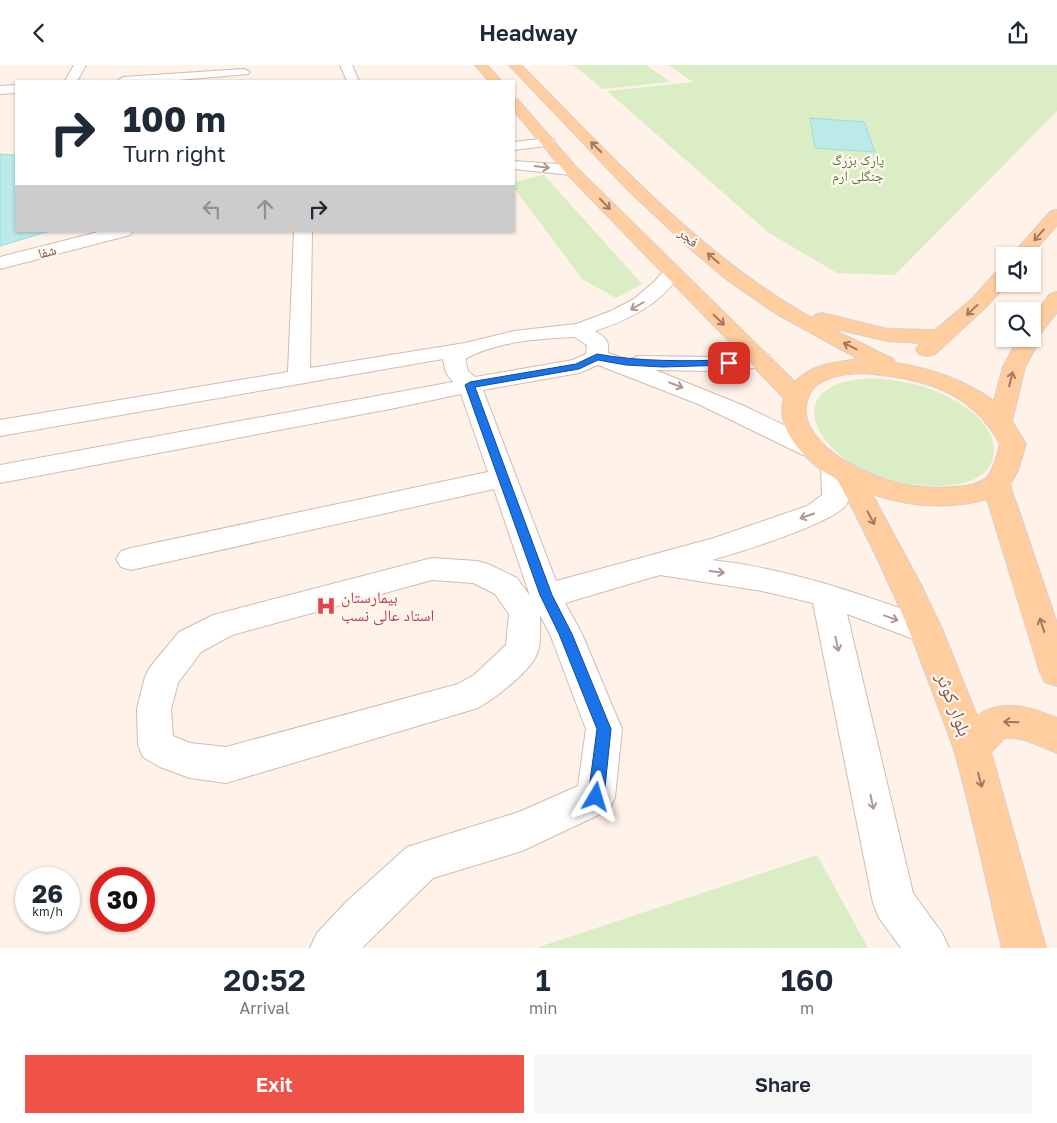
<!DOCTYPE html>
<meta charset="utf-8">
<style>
:root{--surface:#fff;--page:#f6f6f7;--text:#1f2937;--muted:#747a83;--accent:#ef5347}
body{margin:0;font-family:"Golos Text","Noto Naskh Arabic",sans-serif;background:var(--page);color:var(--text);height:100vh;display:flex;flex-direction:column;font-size:19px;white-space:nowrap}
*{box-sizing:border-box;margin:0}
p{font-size:16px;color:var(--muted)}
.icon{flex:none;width:28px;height:28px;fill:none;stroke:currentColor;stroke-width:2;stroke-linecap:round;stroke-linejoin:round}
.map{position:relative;height:883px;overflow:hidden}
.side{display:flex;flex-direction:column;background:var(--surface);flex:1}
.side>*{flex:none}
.hud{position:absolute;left:15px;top:15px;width:500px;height:152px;border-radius:0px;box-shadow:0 1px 4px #0004;background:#fff;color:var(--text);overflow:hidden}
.controls{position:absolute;left:996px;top:182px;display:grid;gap:10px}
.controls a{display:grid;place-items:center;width:45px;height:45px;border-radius:0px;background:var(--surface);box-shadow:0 1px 4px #0004;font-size:25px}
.speed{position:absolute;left:15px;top:802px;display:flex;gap:10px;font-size:25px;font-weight:700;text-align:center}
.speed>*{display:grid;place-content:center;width:65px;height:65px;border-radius:50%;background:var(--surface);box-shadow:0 1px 4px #0004;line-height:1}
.speed small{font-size:12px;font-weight:400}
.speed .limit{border:8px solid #d22;background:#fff;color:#111}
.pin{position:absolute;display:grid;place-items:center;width:42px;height:42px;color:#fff;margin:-21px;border-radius:10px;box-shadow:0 2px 8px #0006}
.me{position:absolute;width:55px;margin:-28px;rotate:7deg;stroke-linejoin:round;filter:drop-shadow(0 0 4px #0008)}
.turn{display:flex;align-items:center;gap:18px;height:105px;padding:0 25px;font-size:22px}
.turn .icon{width:65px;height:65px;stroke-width:2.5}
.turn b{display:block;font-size:35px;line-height:42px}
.lanes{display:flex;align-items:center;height:48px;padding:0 25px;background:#0003;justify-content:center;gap:25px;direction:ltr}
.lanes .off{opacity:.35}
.eta{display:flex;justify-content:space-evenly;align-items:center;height:85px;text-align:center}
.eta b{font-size:30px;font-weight:600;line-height:35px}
.button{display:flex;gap:10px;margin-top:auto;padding:10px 25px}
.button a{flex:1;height:58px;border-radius:0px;background:var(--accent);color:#fff;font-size:20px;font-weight:600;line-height:58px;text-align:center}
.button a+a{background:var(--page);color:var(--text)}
header{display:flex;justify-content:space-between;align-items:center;height:65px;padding:0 25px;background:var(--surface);font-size:22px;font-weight:600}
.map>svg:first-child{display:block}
.green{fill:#dbedc5}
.water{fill:#bbeae9;stroke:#a0dcdc}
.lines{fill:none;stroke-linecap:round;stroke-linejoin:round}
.minor-casing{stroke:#d4baaf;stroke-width:2}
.major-casing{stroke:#dacfcc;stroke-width:2}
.minor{fill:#fff;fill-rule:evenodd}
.major{fill:#ffcd9e;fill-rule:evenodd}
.oneway{stroke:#a37863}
.oneway2{stroke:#b09892}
.route{fill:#1a73e8;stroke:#114b97}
.labels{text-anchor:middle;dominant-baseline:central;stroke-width:4.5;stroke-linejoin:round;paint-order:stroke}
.far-park-label{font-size:14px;fill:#597b3e;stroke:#fff7f0}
.far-street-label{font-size:14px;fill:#7b544a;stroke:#fff7f0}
.health-label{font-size:16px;fill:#be3a42;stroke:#fff7f0;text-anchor:start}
.near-street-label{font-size:19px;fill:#7b544a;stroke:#fff7f0}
</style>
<header><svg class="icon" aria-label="back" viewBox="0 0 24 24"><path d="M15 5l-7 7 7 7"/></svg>Headway<svg class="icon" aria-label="share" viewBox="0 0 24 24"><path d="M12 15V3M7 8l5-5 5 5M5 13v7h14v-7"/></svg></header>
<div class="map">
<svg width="1057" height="883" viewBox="0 0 1057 883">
<rect width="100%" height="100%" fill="#fef2e9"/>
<path class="green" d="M573,0h73l25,17 -68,7z
M669,0h388v46l-162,164 -58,-2 -68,-40 -162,-142 86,-9z
M544,110l98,109 -26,14 -34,-19 -68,-91v-6z
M871,313c37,2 73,11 102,35 24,19 32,51 0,67 -13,5 -28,6 -41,6 -28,-1 -55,-8 -80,-22 -24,-15 -59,-55 -21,-77 12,-7 27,-7 40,-9z
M817,790l51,93h-332z"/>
<path class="water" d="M810,53l54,4 11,30 -60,-4z
M0,89l16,1v76h34l-50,15z"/>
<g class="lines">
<defs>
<path id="minor" d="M74,0h12l-9,16h-12z
M340,0h12l7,16h-12z
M244,4l6,3 -2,2 -81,7h-50l6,-4z
M16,20v8l-16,1v-8z
M548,73l5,1 2,3 -2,3 -39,5v-8z
M514,96l57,4 5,2 3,3 -3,3 -5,2 -57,-6z
M102,166h31l-3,4 -130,34v-12z
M294,166h18l-2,137 155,-25 49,-12 62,-7 35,-13 23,-12 21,-18 10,-12 7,-2 7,2 2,4c-21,32 -51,46 -86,58 11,7 14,9 13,22l21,7 9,-4 75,1 48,-4 8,2 3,5 -3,5c-37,9 -77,5 -114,5l87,35 79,38 4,6 -4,6 -9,2 -9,-2 -105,-51 -100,-39 -19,8 -96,17 73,191 158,-43 93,-32 15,-11 -1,-28 4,-6 9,-3 9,3c6,9 10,35 3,44 -15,19 -106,47 -134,55 79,9 152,35 226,62l5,9 -5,9 -11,4 -80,-30 66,279 29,40 7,15h-48l-22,-30 -6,-15 -60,-300 -51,-12 -102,-16 -95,28 17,31 40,95 -7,68 -6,13 -87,41 -89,27 -71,70h-52l7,-15 29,-31 61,-55 112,-35 59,-26 8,-57 -36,-95 -10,-19c0,12 1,26 -2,36 -5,19 -43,47 -60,57l-252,75 -36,-5 -30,-11 -17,-10 -5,-12 -1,-36 8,-32 5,-10 29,-35 34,-17 219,-57 45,3 11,3 29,14 13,18 -36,-107 -363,81 -10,-3 -5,-8 5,-8 10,-3 357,-76 -27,-78 -66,14 -395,75v-18l453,-83 -7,-9 -3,-14 -443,77v-16l288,-48zM574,272l13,8 -1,9 -13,6 -98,17 -7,-6 -3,-12c33,-18 73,-20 109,-22zM432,515l41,3 22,11 14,20 -3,31 -32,30 -16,9 -232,63 -36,-4 -17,-7 -2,-27 7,-26 23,-31 31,-17z"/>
<path id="major" d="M475,0h12l14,16h-12z
M509,0h12c91,91 178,190 291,253l3,-3 7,-2 65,16 48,1 37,-31 26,-29 7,-2v16h2l-21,23 -51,47 -8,2 -8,-2 -3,-5 5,-6 -34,-2 -59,-14 65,32 2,4c36,5 69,17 99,38l9,-34 15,-28h14v-22l18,-23 7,-2v20l-19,25 2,2 -15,28 -13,54 14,23 -8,26 -8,15 47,138v63l-12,-4 -5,-10 -53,-173c-39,11 -76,8 -115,-5l49,91 22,46 34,85c25,-18 54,-9 80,2v35c-19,-7 -33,-17 -53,-15l-13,14 55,196h-44c-16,-66 -29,-133 -48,-198 -6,-19 -14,-38 -21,-57 -26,-73 -57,-142 -94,-210 -3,-6 -12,-9 -18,-13 -21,-17 -46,-44 -37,-72l-218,-225 -52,-62v-12l4,1 58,67 219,215c16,-18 42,-20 64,-23l-84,-46 -49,-34 -33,-28 -63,-59zM860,308c58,4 111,16 140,71 -3,10 -5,24 -12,32 -8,9 -23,10 -35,11 -33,3 -66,-4 -95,-19 -23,-11 -60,-37 -51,-67 2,-9 8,-16 16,-20 12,-6 24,-7 37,-8z
M1057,145v15l-27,31h-19l40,-45z"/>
</defs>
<use href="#minor" class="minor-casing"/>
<use href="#major" class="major-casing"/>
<use href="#minor" class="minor"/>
<use href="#major" class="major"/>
</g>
<defs><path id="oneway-shaft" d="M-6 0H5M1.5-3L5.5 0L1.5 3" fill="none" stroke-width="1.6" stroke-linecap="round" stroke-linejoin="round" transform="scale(1.25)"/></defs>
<g class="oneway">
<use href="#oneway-shaft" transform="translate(596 82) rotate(-135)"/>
<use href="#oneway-shaft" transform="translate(605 139) rotate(46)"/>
<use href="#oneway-shaft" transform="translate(1039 170) rotate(131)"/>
<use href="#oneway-shaft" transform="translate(713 193) rotate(-139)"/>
<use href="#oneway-shaft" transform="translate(972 245) rotate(137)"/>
<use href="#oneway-shaft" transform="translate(719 255) rotate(44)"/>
<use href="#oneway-shaft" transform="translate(850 281) rotate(-153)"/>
<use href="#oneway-shaft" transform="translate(1011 314) rotate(-76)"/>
<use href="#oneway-shaft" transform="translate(871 453) rotate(62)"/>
<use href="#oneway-shaft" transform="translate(1042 560) rotate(-108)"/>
<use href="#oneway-shaft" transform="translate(1011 657) rotate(-178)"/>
<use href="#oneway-shaft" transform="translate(980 715) rotate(75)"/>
</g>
<g class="oneway2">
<use href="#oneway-shaft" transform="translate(542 102) rotate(7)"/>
<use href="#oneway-shaft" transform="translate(637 241) rotate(150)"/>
<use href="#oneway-shaft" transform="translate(676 320) rotate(21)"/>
<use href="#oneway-shaft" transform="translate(807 451) rotate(161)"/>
<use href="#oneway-shaft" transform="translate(717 507) rotate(7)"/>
<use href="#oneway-shaft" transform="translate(891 553) rotate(20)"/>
<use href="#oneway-shaft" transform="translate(837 579) rotate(78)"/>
<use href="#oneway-shaft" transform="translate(872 737) rotate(78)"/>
</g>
<path class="route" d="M597,289c44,8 87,7 132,6l5,3 -5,2 -66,2 -37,-2 -28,-5 -19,9 -104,18 77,208 20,39 39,95 -7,68 -2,6 -6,2 -6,-2 -2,-6 9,-68 -38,-95 -19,-39 -75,-210 5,-3 106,-18z"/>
<defs>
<symbol id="hospital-bare" viewBox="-9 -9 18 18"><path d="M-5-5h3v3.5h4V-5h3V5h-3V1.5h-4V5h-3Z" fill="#e0444e" stroke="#fff7f0" stroke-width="2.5" paint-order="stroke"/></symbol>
</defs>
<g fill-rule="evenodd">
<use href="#hospital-bare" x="312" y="527" width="28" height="28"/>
</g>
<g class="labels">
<g class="far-park-label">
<text x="858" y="94">پارک بزرگ<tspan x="858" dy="16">جنگلی ارم</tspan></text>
</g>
<g class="far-street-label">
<text transform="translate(689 172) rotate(41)">فجر</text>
<text transform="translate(47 186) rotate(-14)">شفا</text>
</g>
<g class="health-label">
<text x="341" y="532">بیمارستان<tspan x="341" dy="18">استاد عالی نسب</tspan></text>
</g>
<g class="near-street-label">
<text transform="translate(955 639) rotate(69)">بلوار کوثر</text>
</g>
</g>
</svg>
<div class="controls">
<a><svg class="icon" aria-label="sound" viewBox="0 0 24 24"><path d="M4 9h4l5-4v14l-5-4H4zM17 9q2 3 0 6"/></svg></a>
<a><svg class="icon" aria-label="search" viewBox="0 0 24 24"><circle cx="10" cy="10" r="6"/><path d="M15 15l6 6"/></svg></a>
</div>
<div class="speed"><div>26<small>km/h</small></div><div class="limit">30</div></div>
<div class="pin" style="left:729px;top:298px;background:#d93025"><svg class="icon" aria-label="arrive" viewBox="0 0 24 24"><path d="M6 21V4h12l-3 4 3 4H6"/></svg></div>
<svg class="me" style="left:596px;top:732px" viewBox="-20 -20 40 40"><path d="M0-17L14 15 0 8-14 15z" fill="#1a73e8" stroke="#fff" stroke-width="4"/></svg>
<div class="hud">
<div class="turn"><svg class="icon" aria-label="right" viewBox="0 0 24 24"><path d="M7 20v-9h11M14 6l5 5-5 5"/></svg><div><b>100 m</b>Turn right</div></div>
<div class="lanes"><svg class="icon off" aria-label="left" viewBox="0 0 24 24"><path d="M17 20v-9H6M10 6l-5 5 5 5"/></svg><svg class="icon off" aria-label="ahead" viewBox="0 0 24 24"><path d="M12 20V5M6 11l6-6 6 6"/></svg><svg class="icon" aria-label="right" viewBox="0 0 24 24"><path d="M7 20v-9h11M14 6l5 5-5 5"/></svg></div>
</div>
</div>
<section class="side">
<div class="eta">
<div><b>20:52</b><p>Arrival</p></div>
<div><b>1</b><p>min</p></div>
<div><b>160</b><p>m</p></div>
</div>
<div class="button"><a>Exit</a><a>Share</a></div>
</section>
